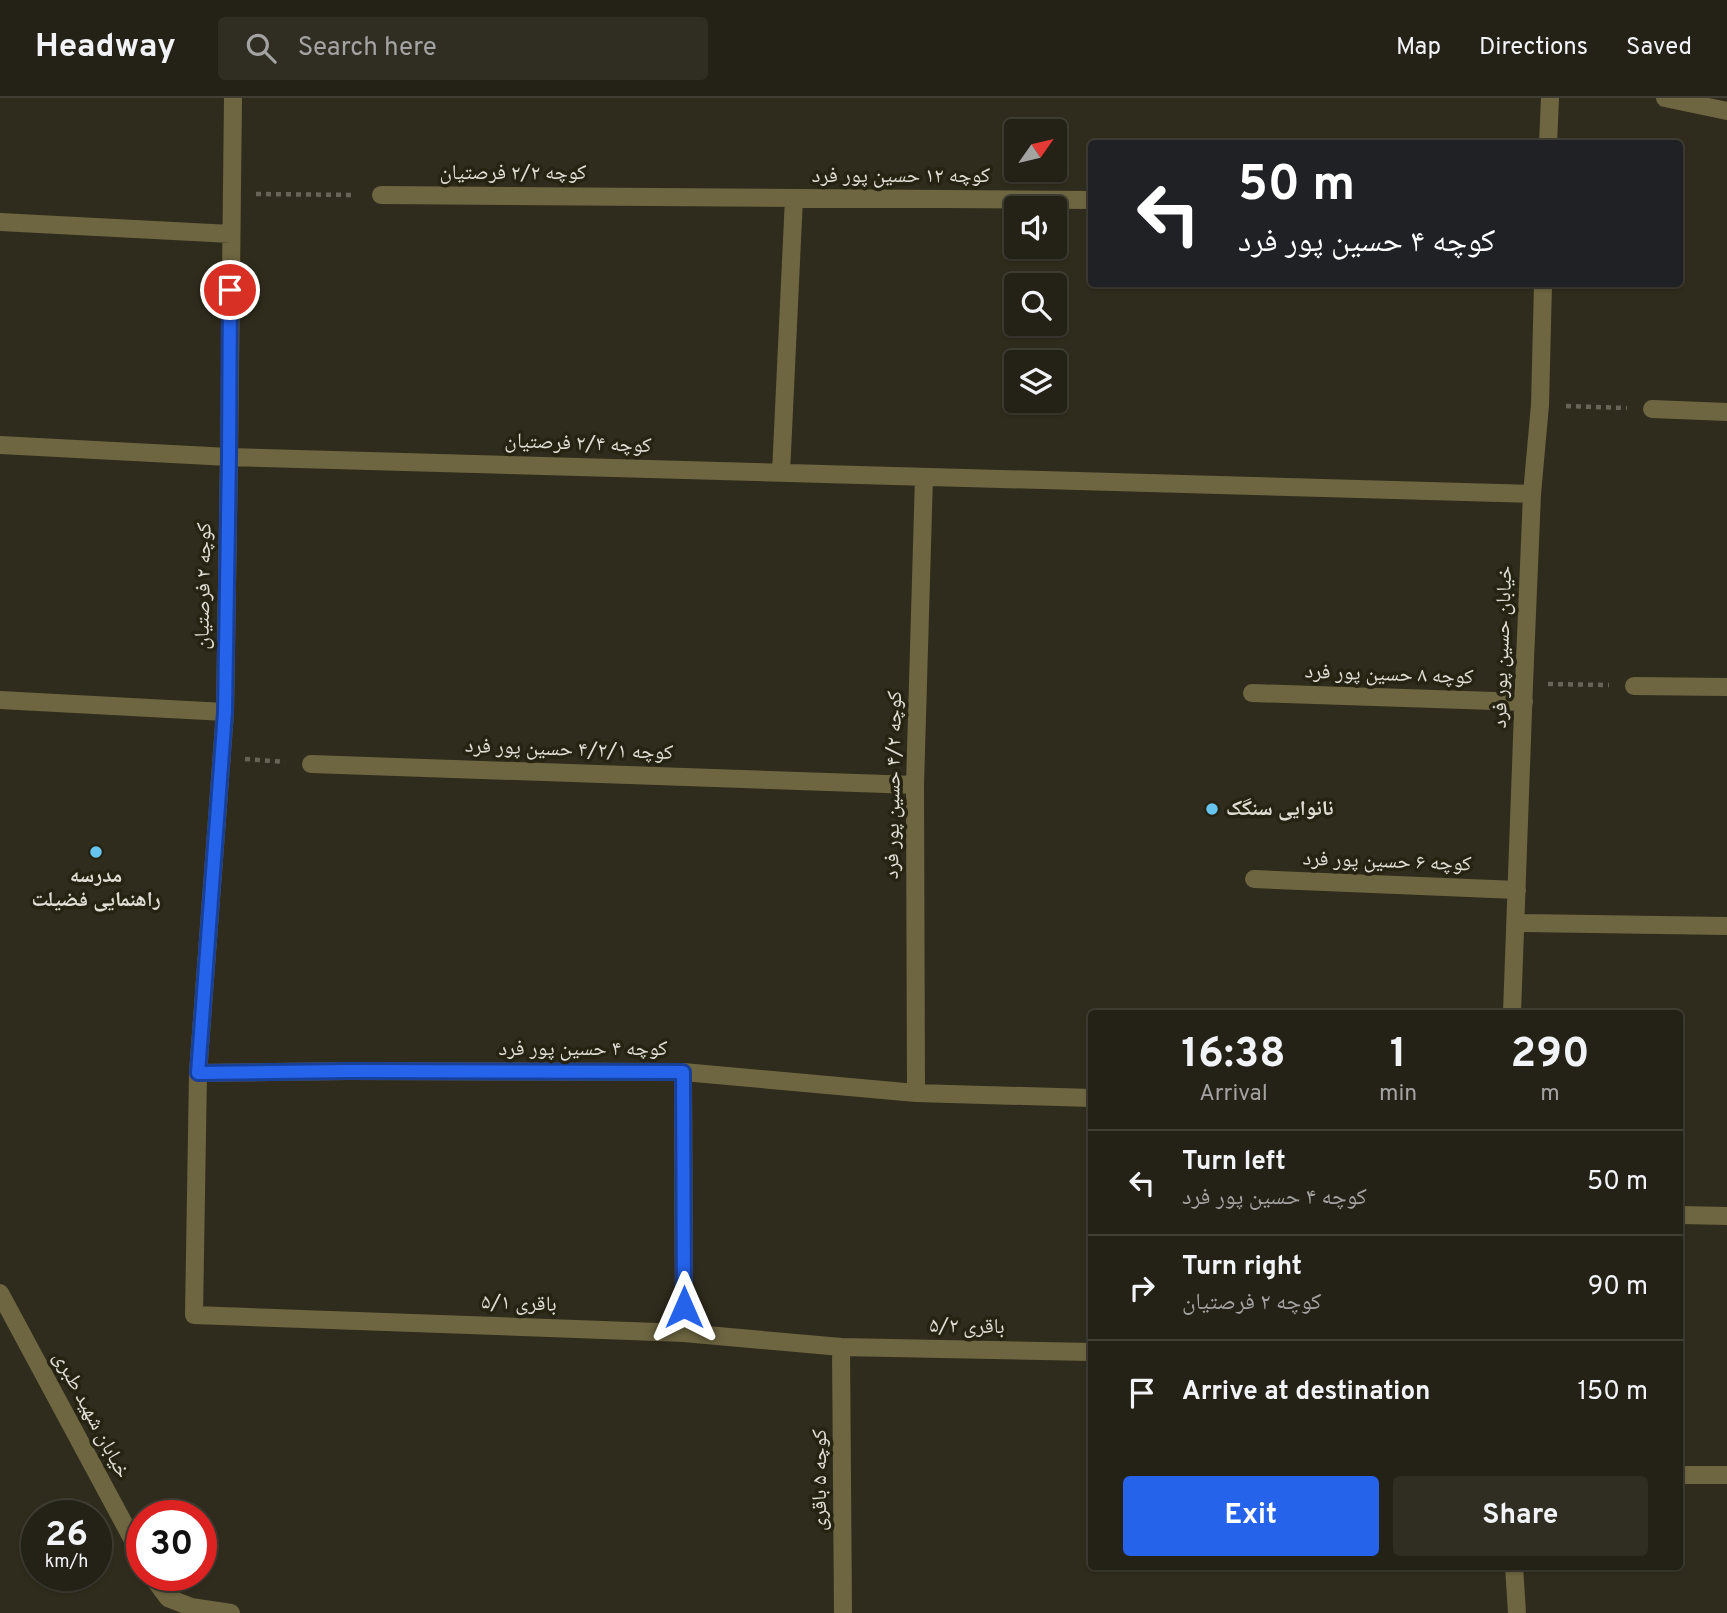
<!DOCTYPE html>
<meta charset="utf-8">
<style>
:root{--surface:#242116;--page:#302e23;--text:#f1f3f6;--muted:#a3a3a1;--line:#413e35;--accent:#2563eb}
body{margin:0;font-family:Overpass,"Noto Naskh Arabic",sans-serif;background:var(--page);color:var(--text);height:100vh;display:flex;flex-direction:column;font-size:26px;white-space:nowrap}
*{box-sizing:border-box;margin:0}
p{font-size:23px;color:var(--muted)}
.icon{flex:none;width:38px;height:38px;fill:none;stroke:currentColor;stroke-width:2;stroke-linecap:round;stroke-linejoin:round}
.map{position:relative;flex:1;overflow:hidden}
.sheet{position:absolute;left:1088px;top:912px;width:595px;height:560px;display:flex;flex-direction:column;background:var(--surface);border-radius:7px;box-shadow:0 2px 5px #0004,0 0 0 2px var(--line)}
.sheet>*{flex:none}
.guide{position:absolute;left:1088px;top:42px;width:595px;height:147px;border-radius:7px;box-shadow:0 2px 5px #0004,0 0 0 2px var(--line);background:#202124;color:#fff;overflow:hidden}
.needle{width:46px;rotate:56deg}
.controls{position:absolute;left:1004px;top:21px;display:grid;gap:14px}
.controls a{display:grid;place-items:center;width:63px;height:63px;border-radius:7px;background:var(--surface);box-shadow:0 2px 5px #0004,0 0 0 2px var(--line);font-size:35px}
.speed{position:absolute;left:21px;top:1402px;display:flex;gap:14px;font-size:35px;font-weight:700;text-align:center}
.speed>*{display:grid;place-content:center;width:91px;height:91px;border-radius:50%;background:var(--surface);box-shadow:0 2px 5px #0004,0 0 0 2px var(--line);line-height:1}
.speed small{font-size:18px;font-weight:400}
.speed .limit{border:10px solid #d22;background:#fff;color:#111}
.pin{position:absolute;display:grid;place-items:center;width:60px;height:60px;color:#fff;margin:-30px;border:4px solid #fff;border-radius:50%;box-shadow:0 2px 7px #0007}
.me{position:absolute;width:77px;margin:-38px;rotate:0deg;stroke-linejoin:round;filter:drop-shadow(0 0 5px #0008)}
.turn{display:flex;align-items:center;gap:24px;height:147px;padding:0 35px;font-size:32px}
.turn .icon{width:91px;height:91px;stroke-width:2.5}
.turn b{display:block;font-size:49px;line-height:60px}
.eta{display:flex;justify-content:space-evenly;align-items:center;height:119px;text-align:center}
.eta b{font-size:42px;font-weight:700;line-height:49px}
.cta{display:flex;gap:14px;margin-top:auto;padding:14px 35px}
.cta a{flex:1;height:80px;border-radius:7px;background:var(--accent);color:#fff;font-size:28px;font-weight:700;line-height:80px;text-align:center}
.cta a+a{background:var(--page);color:var(--text)}
ul{padding:0;list-style:none}
li{display:flex;align-items:center;gap:21px;height:105px;padding:0 35px;border-top:2px solid var(--line)}
li div{flex:1}
li b{display:block;font-size:26px}
li em{font-style:normal}
header{display:flex;align-items:center;gap:42px;box-sizing:border-box;height:98px;padding:0 35px;background:var(--surface);border-bottom:2px solid var(--line)}
header strong{font-size:33px}
nav{display:flex;gap:38px;margin-inline-start:auto;font-size:24px}
.search{width:490px;height:63px;background:var(--page);display:flex;align-items:center;gap:18px;box-sizing:border-box;padding:0 24px;border-radius:7px;color:var(--muted);font-size:26px}
.map>svg:first-child{display:block}
.lines{fill:none;stroke-linecap:round;stroke-linejoin:round}
.path{stroke:#686457;stroke-width:4.5;stroke-dasharray:5 5;stroke-linecap:butt}
.minor{stroke:#6e6641;stroke-width:18}
.route-casing{stroke:#184099;stroke-width:18}
.route{stroke:#2563eb;stroke-width:12}
.poi-dot{fill:#66c4ef;stroke:#262313;stroke-width:2.5}
.labels{text-anchor:middle;dominant-baseline:central;stroke-width:7;stroke-linejoin:round;paint-order:stroke}
.street-label{font-size:21px;fill:#e0ded5;stroke:#262313}
.poi-label{font-size:21px;font-weight:bold;fill:#e0ded5;stroke:#262313;text-anchor:start}
</style>
<header>
<strong>Headway</strong>
<div class="search"><svg class="icon" aria-label="search" viewBox="0 0 24 24"><circle cx="10" cy="10" r="6"/><path d="M15 15l6 6"/></svg>Search here</div>
<nav><a>Map</a><a>Directions</a><a>Saved</a></nav>
</header>
<div class="map">
<svg width="1727" height="1515" viewBox="0 0 1727 1515">
<rect width="100%" height="100%" fill="#302c1d"/>
<g class="lines">
<path class="path" d="M256,96l100,1
M1566,308l61,2
M1548,586l61,1
M245,661l40,3"/>
<path class="minor" d="M233,0l-4,359 -4,255 -27,361 -4,242 490,18 157,14 251,5
M1665,0l62,13
M1548,46l2,-46
M381,97l711,5
M0,124l231,12
M1652,311l75,3
M0,347l229,12 1303,37
M781,375l13,-275
M1634,588l93,1
M1252,595l272,9
M0,602l225,12
M311,666l604,21
M1254,781l263,11
M1516,825l211,3
M1512,915l12,-329 8,-190 8,-89 3,-121
M683,974l1,261
M198,975l150,-2 335,1 233,21 176,5
M916,995l-1,-308 9,-308
M1680,1117l47,1
M0,1195l142,264
M841,1249l2,266
M1680,1377h47
M1514,1468l3,47
M151,1477l17,23 23,9 40,6"/>
</g>
<g class="lines">
<defs>
<path id="route" d="M230,192l-1,167 -4,255 -27,361 150,-2 335,1 1,235"/>
</defs>
<use href="#route" class="route-casing"/>
<use href="#route" class="route"/>
</g>
<g class="poi-dot">
<circle cx="1212" cy="711" r="7"/>
<circle cx="96" cy="754" r="7"/>
</g>
<g class="labels">
<g class="street-label">
<text x="513" y="75">کوچه ۲/۲ فرصتیان</text>
<text x="901" y="78">کوچه ۱۲ حسین پور فرد</text>
<text transform="translate(578 346) rotate(2)">کوچه ۲/۴ فرصتیان</text>
<text transform="translate(204 488) rotate(-89)">کوچه ۲ فرصتیان</text>
<text transform="translate(1503 549) rotate(-88)">خیابان حسین پور فرد</text>
<text transform="translate(1389 577) rotate(2)">کوچه ۸ حسین پور فرد</text>
<text transform="translate(569 652) rotate(2)">کوچه ۴/۲/۱ حسین پور فرد</text>
<text transform="translate(894 687) rotate(-89)">کوچه ۴/۲ حسین پور فرد</text>
<text transform="translate(1387 764) rotate(2)">کوچه ۶ حسین پور فرد</text>
<text x="583" y="951">کوچه ۴ حسین پور فرد</text>
<text transform="translate(519 1206) rotate(2)">باقری ۵/۱</text>
<text transform="translate(967 1229) rotate(1)">باقری ۵/۲</text>
<text transform="translate(91 1317) rotate(62)">خیابان شهید طبری</text>
<text transform="translate(820 1382) rotate(-90)">کوچه ۵ باقری</text>
</g>
<g class="poi-label">
<text x="1226" y="711">نانوایی سنگک</text>
<text x="96" y="778" text-anchor="middle">مدرسه<tspan x="96" dy="24">راهنمایی فضیلت</tspan></text>
</g>
</g>
</svg>
<div class="controls">
<a><svg class="needle" viewBox="-14 -14 28 28"><path d="M0-13l5 13h-10z" fill="#e53935"/><path d="M0 13l5-13h-10z" fill="#a3a3a1"/></svg></a>
<a><svg class="icon" aria-label="sound" viewBox="0 0 24 24"><path d="M4 9h4l5-4v14l-5-4H4zM17 9q2 3 0 6"/></svg></a>
<a><svg class="icon" aria-label="search" viewBox="0 0 24 24"><circle cx="10" cy="10" r="6"/><path d="M15 15l6 6"/></svg></a>
<a><svg class="icon" aria-label="layers" viewBox="0 0 24 24"><path d="M12 4l9 5-9 5-9-5zM3 14l9 5 9-5"/></svg></a>
</div>
<div class="speed"><div>26<small>km/h</small></div><div class="limit">30</div></div>
<div class="pin" style="left:230px;top:192px;background:#d93025"><svg class="icon" aria-label="arrive" viewBox="0 0 24 24"><path d="M6 21V4h12l-3 4 3 4H6"/></svg></div>
<svg class="me" style="left:684px;top:1209px" viewBox="-20 -20 40 40"><path d="M0-17L14 15 0 8-14 15z" fill="#2563eb" stroke="#fff" stroke-width="4"/></svg>
<div class="guide">
<div class="turn"><svg class="icon" aria-label="left" viewBox="0 0 24 24"><path d="M17 20v-9H6M10 6l-5 5 5 5"/></svg><div><b>50 m</b>کوچه ۴ حسین پور فرد</div></div>
</div>
<section class="sheet">
<div class="eta">
<div><b>16:38</b><p>Arrival</p></div>
<div><b>1</b><p>min</p></div>
<div><b>290</b><p>m</p></div>
</div>
<ul>
<li><svg class="icon" aria-label="left" viewBox="0 0 24 24"><path d="M17 20v-9H6M10 6l-5 5 5 5"/></svg><div><b>Turn left</b><p>کوچه ۴ حسین پور فرد</p></div><em>50 m</em></li>
<li><svg class="icon" aria-label="right" viewBox="0 0 24 24"><path d="M7 20v-9h11M14 6l5 5-5 5"/></svg><div><b>Turn right</b><p>کوچه ۲ فرصتیان</p></div><em>90 m</em></li>
<li><svg class="icon" aria-label="arrive" viewBox="0 0 24 24"><path d="M6 21V4h12l-3 4 3 4H6"/></svg><div><b>Arrive at destination</b></div><em>150 m</em></li>
</ul>
<div class="cta"><a>Exit</a><a>Share</a></div>
</section>
</div>
